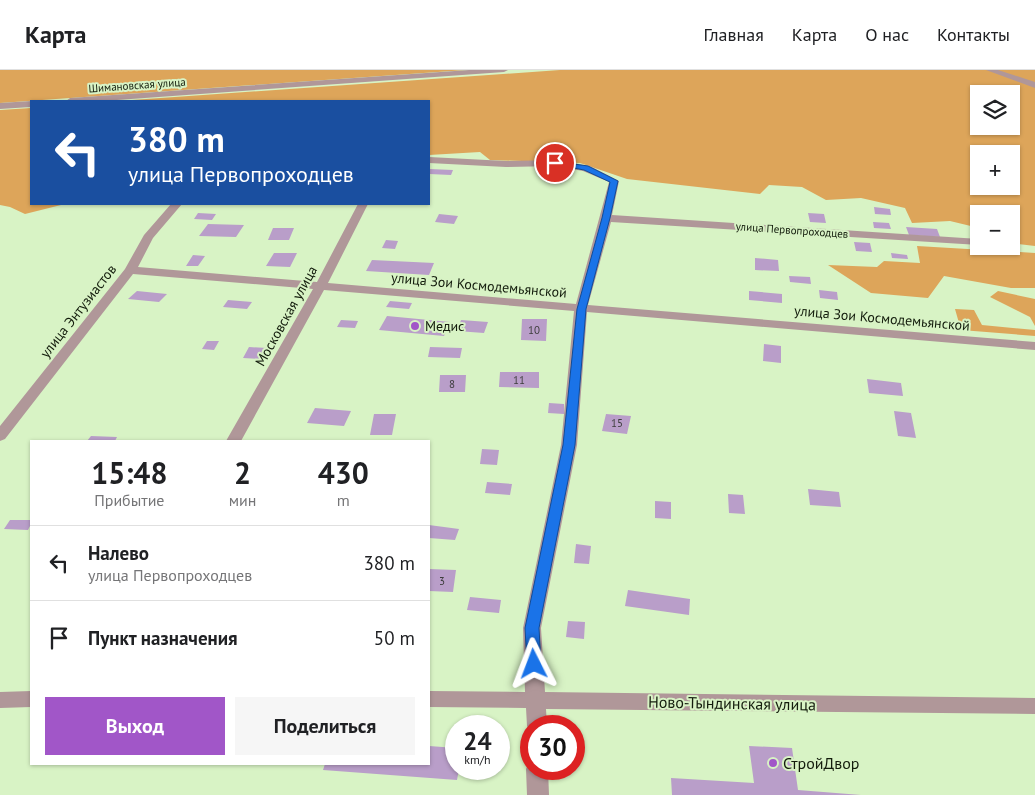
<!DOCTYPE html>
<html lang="ru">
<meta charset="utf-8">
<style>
:root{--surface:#fff;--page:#f6f6f6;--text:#202124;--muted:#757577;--line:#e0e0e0;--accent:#a156c8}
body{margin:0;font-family:"PT Sans",sans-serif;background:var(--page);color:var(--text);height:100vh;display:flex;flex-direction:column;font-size:19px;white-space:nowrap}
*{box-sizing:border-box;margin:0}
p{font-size:16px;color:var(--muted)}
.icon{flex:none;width:28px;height:28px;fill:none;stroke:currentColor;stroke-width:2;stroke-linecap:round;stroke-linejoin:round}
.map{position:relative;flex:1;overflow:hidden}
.side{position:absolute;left:30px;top:370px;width:400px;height:325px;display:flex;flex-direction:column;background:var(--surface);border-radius:0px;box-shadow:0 1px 4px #0004}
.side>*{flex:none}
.banner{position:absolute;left:30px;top:30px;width:400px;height:105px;border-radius:0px;box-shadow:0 1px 4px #0004;background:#1a4fa0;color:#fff;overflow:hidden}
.fabs{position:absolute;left:970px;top:15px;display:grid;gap:10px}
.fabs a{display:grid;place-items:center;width:50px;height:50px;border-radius:0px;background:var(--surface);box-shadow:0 1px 4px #0004;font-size:25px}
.speed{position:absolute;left:445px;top:645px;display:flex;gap:10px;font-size:25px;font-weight:700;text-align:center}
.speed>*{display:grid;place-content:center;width:65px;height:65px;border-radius:50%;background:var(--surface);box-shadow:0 1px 4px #0004;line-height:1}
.speed small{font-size:12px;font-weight:400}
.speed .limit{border:8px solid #d22;background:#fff;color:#111}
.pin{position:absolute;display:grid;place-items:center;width:42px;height:42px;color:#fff;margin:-21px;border:2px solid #fff;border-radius:50%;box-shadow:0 1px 5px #0007}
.me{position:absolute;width:55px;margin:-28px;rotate:357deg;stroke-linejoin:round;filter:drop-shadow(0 0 4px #0008)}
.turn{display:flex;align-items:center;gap:18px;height:105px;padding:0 15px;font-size:22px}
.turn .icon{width:65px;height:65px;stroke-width:2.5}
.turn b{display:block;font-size:35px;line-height:42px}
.eta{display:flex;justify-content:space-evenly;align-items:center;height:85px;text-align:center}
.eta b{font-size:30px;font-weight:700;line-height:35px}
.action{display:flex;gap:10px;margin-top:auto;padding:10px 15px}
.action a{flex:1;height:58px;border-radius:0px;background:var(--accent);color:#fff;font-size:20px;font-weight:700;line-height:58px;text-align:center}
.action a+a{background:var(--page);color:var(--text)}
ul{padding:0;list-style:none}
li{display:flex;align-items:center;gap:15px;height:75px;padding:0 15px;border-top:1px solid var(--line)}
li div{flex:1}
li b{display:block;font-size:19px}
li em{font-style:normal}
header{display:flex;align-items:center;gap:30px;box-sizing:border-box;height:70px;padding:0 25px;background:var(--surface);border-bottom:1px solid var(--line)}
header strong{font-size:24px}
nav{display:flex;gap:28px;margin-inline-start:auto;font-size:18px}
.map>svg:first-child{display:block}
.forest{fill:#dda55a;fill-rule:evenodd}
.building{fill:#b99ec9}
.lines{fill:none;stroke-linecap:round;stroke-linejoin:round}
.minor{fill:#b09799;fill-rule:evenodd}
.route{fill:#1a73e8;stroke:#114b97}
.poi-dot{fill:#a156c8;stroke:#d8f3c5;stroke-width:2}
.labels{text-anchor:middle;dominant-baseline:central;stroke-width:4;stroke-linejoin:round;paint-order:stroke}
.far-street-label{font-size:11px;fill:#131c0c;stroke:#d8f3c5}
.number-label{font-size:11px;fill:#3c3c3b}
.street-label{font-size:14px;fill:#131c0c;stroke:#d8f3c5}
.poi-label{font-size:14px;fill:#131c0c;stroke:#d8f3c5;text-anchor:start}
.near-street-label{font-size:16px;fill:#131c0c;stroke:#d8f3c5}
.near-poi-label{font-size:16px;fill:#131c0c;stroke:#d8f3c5;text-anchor:start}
</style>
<header>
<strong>Карта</strong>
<nav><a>Главная</a><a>Карта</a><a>О нас</a><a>Контакты</a></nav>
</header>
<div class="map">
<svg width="1035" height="725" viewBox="0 0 1035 725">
<rect width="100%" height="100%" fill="#d8f3c5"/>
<path class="forest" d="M0,0h466l-466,33z
M560,0h475v176l-24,-3v-29h-32v14l-29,-7 -38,2 -7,-15 -44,-10 -35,2 -24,-13 -33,-2 -9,9 -133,-15 -47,-16 -90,-3 -10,-8 -51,3v-54h-311zM979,24h32v32h-32zM979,84h32v32h-32z
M31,38v96h34l-40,10 -15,-7 -10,-2v-95z
M917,176l118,7v35h-24l-67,-12 -16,22 -57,-5 -43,-28 49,2 7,-6 36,2z
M998,221l37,8v27l-5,-9 -40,-20z
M955,239l19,1 8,15 53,5v6l-74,-6z"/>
<path class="building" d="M429,99l24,1 -2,5 -22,-1z
M874,137l16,2 1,6 -16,-1z
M198,143l18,1 -4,6 -18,-1z
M808,143l16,1 2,9 -16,-1z
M439,144l19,2 -4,8 -19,-2z
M873,152l16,1 2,6 -17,-1z
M208,154l36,1 -8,12 -37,-1z
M906,157l31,2 3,8 -31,-2z
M273,158h21l-5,12h-21z
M386,170l12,1 -3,8 -13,-1z
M854,172l16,1 2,9 -16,-1z
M274,183h23l-7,14 -24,-1z
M891,183l16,2 1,4 -16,-1z
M193,185l12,1 -7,10h-12z
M755,188l23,2 1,11 -24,-1z
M372,190l62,3 -5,12 -63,-4z
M789,206l21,1 1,7 -21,-2z
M819,220l18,2 1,8 -18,-2z
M137,221l30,3 -8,8 -31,-3z
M749,221l33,3v9l-33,-3z
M228,230l24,2 -5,7 -24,-2z
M390,231l22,2 -3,6 -23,-2z
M387,246l63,6 -6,14 -65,-6z
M522,249h25l-1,22 -25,-1z
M341,250l17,1 -3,7 -18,-1z
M461,250l27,2 -4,11 -27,-2z
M207,271h12l-5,9 -12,-1z
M764,274l17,2v17l-18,-2z
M249,277l18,1 -6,11 -18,-1z
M430,277l32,1 -2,10 -32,-1z
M500,302h39v16l-40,-1z
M440,305h26l-1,17h-26z
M867,309l34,4 2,13 -34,-3z
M549,333l15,1v10l-16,-1z
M315,338l36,3 -7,15 -37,-3z
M894,341l17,2 5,25 -18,-2z
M374,344h22l-4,21h-22z
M606,344l25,2 -4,18 -25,-3z
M91,366l26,1 -2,4h-28z
M482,379l17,1 -2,15 -17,-1z
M487,412l25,2 -2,11 -25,-2z
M808,419l31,3 2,15 -31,-2z
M728,424l15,1 2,19 -16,-1z
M655,431l16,1v17l-16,-1z
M10,450h21v4l-3,6 -24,-1z
M429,455l30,4 -4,11 -26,-2z
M576,474l15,2 -2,18 -15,-1z
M429,499l27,1 -3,22 -24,-1z
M628,520l62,9 -1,16 -64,-9z
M470,527l31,3 -2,13 -32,-3z
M568,551l17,1 -1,17 -18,-2z
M429,676l27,2v21h3l-2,11 -134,-10 2,-6h104z
M749,676l43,2 6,42 63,5h-189l-1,-17 83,5z"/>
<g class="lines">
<path class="minor" d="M469,0h39l-4,2 -401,29h-37l4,-3z
M986,0h12l37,12v6z
M31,31v6l-31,2v-6z
M429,87l77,4 49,-1 35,6 29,15 -7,34 367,24v6l-368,-23 -23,83 447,37v8l-448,-38 -10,133 -36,183 4,64 490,6v16l-489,-5 1,17h-16v7l-4,-7 -1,-18 -97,-1v-16l96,1 -2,-64 38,-183 13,-134 -250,-21 -83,151h-15l87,-152 -180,-15 -128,165 -5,2v-15l125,-157 19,-34 27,-31h11l-29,34 -15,29 179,15 41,-78h10l-40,79 248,21 33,-122 -26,-11 -28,-5 -49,1 -77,-4z
M31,621v16l-31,1v-16z
M529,692h2v7h17l1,26h-22l-1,-26z"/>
</g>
<path class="route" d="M553,91l35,5 30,15 -8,37 -24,91 -11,136 -36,183 2,36 -2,4 -5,2 -5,-2 -2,-4 -2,-36 38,-183 14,-136 25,-91 8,-36 -26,-12 -31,-6z"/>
<g class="poi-dot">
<circle cx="415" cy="256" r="5"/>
<circle cx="773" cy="693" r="5"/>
</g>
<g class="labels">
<g class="far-street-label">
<text transform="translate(137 15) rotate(-4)">Шимановская улица</text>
<text transform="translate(792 160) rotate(4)">улица Первопроходцев</text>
</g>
<g class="number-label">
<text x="534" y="260">10</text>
<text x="519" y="310">11</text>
<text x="452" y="314">8</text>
<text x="617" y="353">15</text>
<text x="442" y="511">3</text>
</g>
<g class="street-label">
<text transform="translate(479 215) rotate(5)">улица Зои Космодемьянской</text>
<text transform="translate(78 241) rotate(-52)">улица Энтузиастов</text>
<text transform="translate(286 246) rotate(-61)">Московская улица</text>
<text transform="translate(882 248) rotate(5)">улица Зои Космодемьянской</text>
</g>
<g class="poi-label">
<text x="425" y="256">Медис</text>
</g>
<g class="near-street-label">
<text transform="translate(732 633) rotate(1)">Ново-Тындинская улица</text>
</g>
<g class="near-poi-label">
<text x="783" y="693">СтройДвор</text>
</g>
</g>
</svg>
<div class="fabs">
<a><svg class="icon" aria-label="layers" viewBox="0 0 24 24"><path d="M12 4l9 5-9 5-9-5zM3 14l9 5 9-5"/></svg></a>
<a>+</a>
<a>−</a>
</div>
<div class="speed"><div>24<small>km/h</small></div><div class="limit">30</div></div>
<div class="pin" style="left:555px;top:93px;background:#d93025"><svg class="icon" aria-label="arrive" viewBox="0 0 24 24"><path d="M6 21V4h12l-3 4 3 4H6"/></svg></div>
<svg class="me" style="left:534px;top:594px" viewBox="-20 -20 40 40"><path d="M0-17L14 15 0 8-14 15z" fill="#1a73e8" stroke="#fff" stroke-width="4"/></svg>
<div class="banner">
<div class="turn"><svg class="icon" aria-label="left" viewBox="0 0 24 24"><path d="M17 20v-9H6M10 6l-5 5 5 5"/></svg><div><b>380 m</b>улица Первопроходцев</div></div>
</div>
<section class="side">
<div class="eta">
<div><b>15:48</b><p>Прибытие</p></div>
<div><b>2</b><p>мин</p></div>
<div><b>430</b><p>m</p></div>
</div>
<ul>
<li><svg class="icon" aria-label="left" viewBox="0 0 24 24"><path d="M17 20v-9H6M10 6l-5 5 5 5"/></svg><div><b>Налево</b><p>улица Первопроходцев</p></div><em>380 m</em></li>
<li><svg class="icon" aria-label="arrive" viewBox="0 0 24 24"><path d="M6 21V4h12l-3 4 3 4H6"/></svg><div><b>Пункт назначения</b></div><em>50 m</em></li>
</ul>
<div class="action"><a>Выход</a><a>Поделиться</a></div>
</section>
</div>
